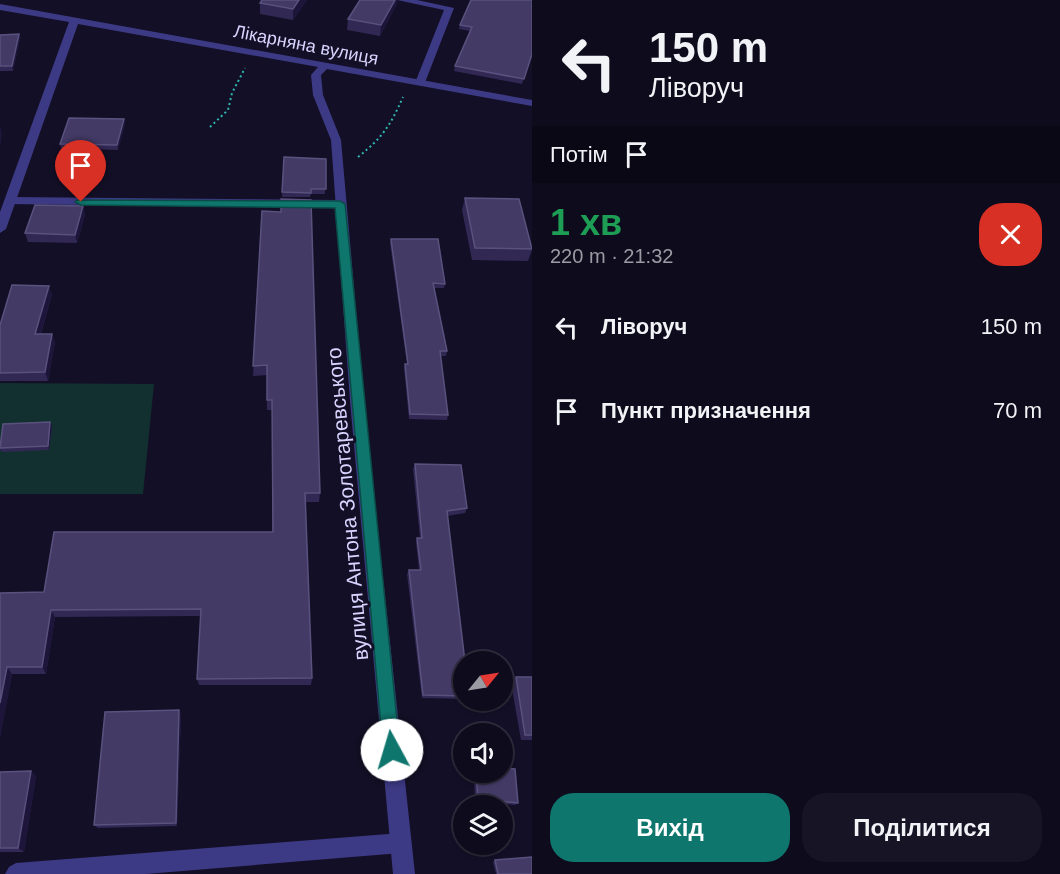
<!DOCTYPE html>
<html lang="uk">
<meta charset="utf-8">
<style>
:root{--surface:#0e0b1c;--page:#171425;--text:#f1f3f6;--muted:#9b9ba3;--line:#2e2b3b;--accent:#0f766e}
body{margin:0;font-family:Helvetica,sans-serif;background:var(--page);color:var(--text);height:100vh;display:flex;flex-direction:column;font-size:22px;white-space:nowrap}
*{box-sizing:border-box;margin:0}
p{font-size:20px;color:var(--muted)}
.icon{flex:none;width:33px;height:33px;fill:none;stroke:currentColor;stroke-width:2;stroke-linecap:round;stroke-linejoin:round}
.map{position:relative;flex:1;overflow:hidden}
.side{display:flex;flex-direction:column;background:var(--surface);width:528px}
.side>*{flex:none}
.banner{background:#0e0b1c;color:var(--text);overflow:hidden}
.needle{width:39px;rotate:60deg}
.tools{position:absolute;left:453px;top:651px;display:grid;gap:12px}
.tools a{display:grid;place-items:center;width:60px;height:60px;border-radius:50%;background:var(--surface);box-shadow:0 2px 4px #0004,0 0 0 2px var(--line);font-size:30px}
.pin{position:absolute;display:grid;place-items:center;width:51px;height:51px;color:#fff;margin:-62px -26px;border-radius:50% 50% 50% 0;rotate:-45deg;box-shadow:0 0 6px #0007}
.pin .icon{rotate:45deg}
.me{position:absolute;width:66px;margin:-33px;rotate:354deg;stroke-linejoin:round;filter:drop-shadow(0 0 4px #0008)}
.turn{display:flex;align-items:center;gap:21px;height:126px;padding:0 18px;font-size:27px}
.turn .icon{width:78px;height:78px;stroke-width:2.5}
.turn b{display:block;font-size:42px;line-height:51px}
.then{display:flex;align-items:center;height:57px;padding:0 18px;background:#0003;gap:12px;font-size:22px}
.round{display:grid;place-items:center;flex:none;width:63px;height:63px;border-radius:24px;background:var(--page)}
.headline{display:flex;align-items:center;justify-content:space-between;height:102px;padding:0 18px}
h1{font-size:36px;font-weight:600;line-height:45px;color:#1e9e55}
.primary-button{display:flex;gap:12px;margin-top:auto;padding:12px 18px}
.primary-button a{flex:1;height:69px;border-radius:24px;background:var(--accent);color:#fff;font-size:24px;font-weight:600;line-height:69px;text-align:center}
.primary-button a+a{background:var(--page);color:var(--text)}
ul{padding:0;list-style:none}
li{display:flex;align-items:center;gap:18px;height:84px;padding:0 18px}
li div{flex:1}
li b{display:block;font-size:22px}
li em{font-style:normal}
main{display:flex;flex:1;min-height:0}
.map>svg:first-child{display:block}
.green{fill:#12302f}
.lines{fill:none;stroke-linecap:round;stroke-linejoin:round}
.path{stroke:#2fb8b0;stroke-width:2;stroke-dasharray:2 3;stroke-linecap:butt}
.service{fill:#3d3a85;fill-rule:evenodd}
.minor{fill:#3d3a85;fill-rule:evenodd}
.wall{fill:#312854}
.shaded-wall{fill:#1d163a}
.building{fill:#433a66;stroke:#5a527e;stroke-width:1.5}
.route{fill:#0f766e;stroke:#0a4d48;stroke-width:1.5}
.labels{text-anchor:middle;dominant-baseline:central;stroke-width:6;stroke-linejoin:round;paint-order:stroke}
.far-street-label{font-size:18px;fill:#d9d4ff;stroke:#130f26}
.street-label{font-size:21px;fill:#d9d4ff;stroke:#130f26}
</style>
<main>
<div class="map">
<svg width="532" height="874" viewBox="0 0 532 874">
<rect width="100%" height="100%" fill="#130f26"/>
<path class="green" d="M0,383l154,1 -11,110h-143z"/>
<g class="lines">
<path class="path" d="M210,127l18,-17 4,-17 13,-25
M358,157c25,-20 32,-31 45,-60"/>
<path class="service" d="M397,0h20l37,8 -30,77 -9,-2 29,-73z
M10,197l330,3 6,4 -6,4 -334,-4v-6z
M401,833l7,3 3,7 -3,7 -7,3 -255,21h-141l4,-7 7,-4z"/>
<path class="minor" d="M0,4l532,96v6l-205,-37 -6,6 2,20 18,45 23,261 51,473h-22l-43,-473 -19,-261 -18,-45 -2,-20 7,-8 -240,-43 -72,205 -6,4v-21l69,-190 -69,-12z"/>
</g>
<path class="wall" d="M307,0l-14,20 -33,-6v-11z
M471,0l61,54 -10,30 -68,-13 1,-5 15,-35 -11,-2 1,-4z
M397,4l-17,32 -33,-6 1,-11z
M19,34l1,5 -7,32h-13v-36z
M124,119l1,5 -7,26 -57,-2 -1,-4z
M284,157l42,2 -1,35h-14l-1,3h-28z
M465,198l67,49v3l-4,11 -56,-1 -10,-50z
M83,206l2,9 -8,28 -49,-1 -3,-9z
M262,211l58,282 -1,9h-14l7,176 -1,7h-112l-2,-6 4,-63 -146,1 -9,57h-34l-12,63v-144l44,-1 228,-60v-122h-5v-35l-14,1z
M391,239l54,45 -1,4h-10l13,63 -1,5h-6l8,59 -1,5 -38,-1 -5,-51 1,-4h2l-17,-121z
M52,294l-11,40h11l3,8 -7,39h-48v-56z
M52,426l-3,24 -47,2 -2,-3v-4z
M415,464l52,44 -2,5 -18,3 17,146v37l-42,-1 -15,-124 2,-4h10l-3,-28 1,-4h3l-7,-69z
M516,677h16v63h-11l-10,-57z
M181,715l-4,111 -79,2 -4,-3z
M0,772l36,4 -12,76h-24z
M474,772h28l16,31 -3,2 -40,-4z
M495,860l37,14h-36l-3,-12z"/>
<path class="shaded-wall" d="M299,0h8l-14,20v-11z
M395,0h3l-1,4 -17,32 1,-11z
M19,34l1,5 -7,32 -1,-5z
M124,119l1,5 -7,26 -1,-5z
M0,125l2,8 -2,15z
M83,206l2,9 -8,28 -2,-8z
M49,286l3,8 -14,49 -3,-9z
M52,334l3,8 -7,39 -3,-9z
M50,422l2,4 -3,24 -1,-4z
M51,610l4,7 -9,57 -4,-7z
M7,667l5,7 -12,63v-34z
M179,710l2,5 -4,111 -1,-3z
M31,771l5,5 -12,76 -6,-4z"/>
<path class="building" d="M262,0h37l-6,9 -33,-6z
M360,0h35l-14,25 -33,-6z
M471,0h61v54l-8,25 -69,-13 17,-39 -12,-2z
M19,34l-7,32h-12v-31z
M69,118l55,1 -7,26 -57,-1z
M284,157l42,2v30h-15v4l-29,-1z
M465,198l54,1 13,50 -57,-1z
M281,199l30,1 9,293h-15l7,185 -115,1 4,-70 -150,1 -9,57h-35l-7,36v-110l44,-1 10,-60h219l-1,-132h-5v-35l-14,1 9,-155 19,1z
M35,205l48,1 -8,29 -50,-2z
M391,239h47l7,45 -12,-1 14,68h-7l8,64 -38,-1 -5,-50h3z
M12,285l37,1 -14,48h17l-7,38 -45,1v-48z
M50,422l-2,24 -48,2 3,-24z
M415,464l46,1 6,43 -20,3 18,151h-1v34l-41,-1 -14,-125h12l-4,-32h5z
M516,677h16v58h-7z
M179,710l-3,113 -82,2 11,-113z
M502,768l13,1 3,34 -40,-4 -2,-27h26z
M31,771l-13,77h-18v-76z
M532,857v17h-34l-3,-14z"/>
<path class="route" d="M77,200l263,1 5,3 55,546 -2,6 -6,3 -7,-3 -2,-6 -48,-542 -254,-3 -6,-3z"/>
<g class="labels">
<g class="far-street-label">
<text transform="translate(306 45) rotate(11)">Лікарняна вулиця</text>
</g>
<g class="street-label">
<text transform="translate(347 504) rotate(-95)">вулиця Антона Золотаревського</text>
</g>
</g>
</svg>
<div class="tools">
<a><svg class="needle" viewBox="-14 -14 28 28"><path d="M0-13l5 13h-10z" fill="#e53935"/><path d="M0 13l5-13h-10z" fill="#9b9ba3"/></svg></a>
<a><svg class="icon" aria-label="sound" viewBox="0 0 24 24"><path d="M4 9h4l5-4v14l-5-4H4zM17 9q2 3 0 6"/></svg></a>
<a><svg class="icon" aria-label="layers" viewBox="0 0 24 24"><path d="M12 4l9 5-9 5-9-5zM3 14l9 5 9-5"/></svg></a>
</div>
<div class="pin" style="left:81px;top:202px;background:#d93025"><svg class="icon" aria-label="arrive" viewBox="0 0 24 24"><path d="M6 21V4h12l-3 4 3 4H6"/></svg></div>
<svg class="me" style="left:392px;top:750px" viewBox="-20 -20 40 40"><circle r="19" fill="#fff"/><path d="M0-13L10 11 0 6-10 11z" fill="#0f766e"/></svg>
</div>
<section class="side">
<div class="banner">
<div class="turn"><svg class="icon" aria-label="left" viewBox="0 0 24 24"><path d="M17 20v-9H6M10 6l-5 5 5 5"/></svg><div><b>150 m</b>Ліворуч</div></div>
<div class="then">Потім<svg class="icon" aria-label="arrive" viewBox="0 0 24 24"><path d="M6 21V4h12l-3 4 3 4H6"/></svg></div>
</div>
<div class="headline"><div><h1>1 хв</h1><p>220 m · 21:32</p></div><a class="round" style="background:#d93025;color:#fff"><svg class="icon" aria-label="close" viewBox="0 0 24 24"><path d="M6 6l12 12M18 6L6 18"/></svg></a></div>
<ul>
<li><svg class="icon" aria-label="left" viewBox="0 0 24 24"><path d="M17 20v-9H6M10 6l-5 5 5 5"/></svg><div><b>Ліворуч</b></div><em>150 m</em></li>
<li><svg class="icon" aria-label="arrive" viewBox="0 0 24 24"><path d="M6 21V4h12l-3 4 3 4H6"/></svg><div><b>Пункт призначення</b></div><em>70 m</em></li>
</ul>
<div class="primary-button"><a>Вихід</a><a>Поділитися</a></div>
</section>
</main>
